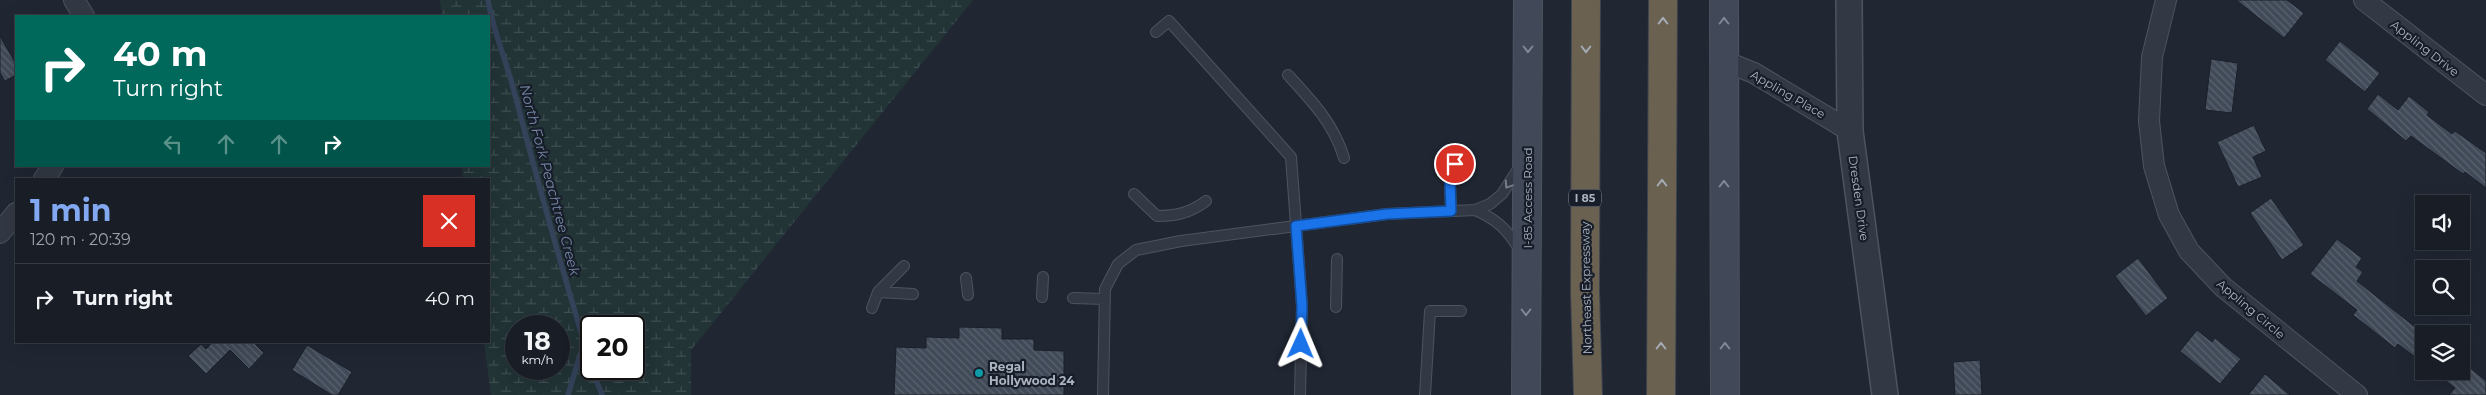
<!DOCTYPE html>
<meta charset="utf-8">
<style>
:root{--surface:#181d26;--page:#252a32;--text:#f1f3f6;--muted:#9fa2a7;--line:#363b43;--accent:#82a8f1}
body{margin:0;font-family:Montserrat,sans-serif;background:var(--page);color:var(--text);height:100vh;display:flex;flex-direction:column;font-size:19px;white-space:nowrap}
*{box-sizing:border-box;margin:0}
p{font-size:16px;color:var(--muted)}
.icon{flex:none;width:28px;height:28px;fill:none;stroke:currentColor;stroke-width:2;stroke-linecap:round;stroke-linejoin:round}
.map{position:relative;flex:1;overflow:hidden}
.drawer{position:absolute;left:15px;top:178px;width:475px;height:165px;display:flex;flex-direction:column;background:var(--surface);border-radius:0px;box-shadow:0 5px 20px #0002,0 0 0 1px var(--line)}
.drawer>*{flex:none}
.banner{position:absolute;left:15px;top:15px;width:475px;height:152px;border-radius:0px;box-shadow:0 5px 20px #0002,0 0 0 1px var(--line);background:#00695c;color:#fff;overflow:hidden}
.controls{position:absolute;left:2415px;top:195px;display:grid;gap:10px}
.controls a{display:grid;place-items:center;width:55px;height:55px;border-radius:0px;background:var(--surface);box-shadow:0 5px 20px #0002,0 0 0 1px var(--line);font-size:25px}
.speed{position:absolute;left:505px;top:315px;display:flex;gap:10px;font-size:25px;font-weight:700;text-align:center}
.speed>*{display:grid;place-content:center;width:65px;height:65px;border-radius:50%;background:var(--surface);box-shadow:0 5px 20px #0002,0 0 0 1px var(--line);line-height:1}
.speed small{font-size:12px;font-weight:400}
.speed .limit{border:2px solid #111;border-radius:8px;background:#fff;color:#111}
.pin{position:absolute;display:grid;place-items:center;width:42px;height:42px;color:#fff;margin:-21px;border:2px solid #fff;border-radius:50%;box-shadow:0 1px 5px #0007}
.me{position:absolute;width:55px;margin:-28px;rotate:1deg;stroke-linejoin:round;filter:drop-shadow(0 0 4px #0008)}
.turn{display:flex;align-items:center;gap:18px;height:105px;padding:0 15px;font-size:22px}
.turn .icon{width:65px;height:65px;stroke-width:2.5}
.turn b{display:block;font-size:35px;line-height:42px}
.lanes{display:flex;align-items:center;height:48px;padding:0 15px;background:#0003;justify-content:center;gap:25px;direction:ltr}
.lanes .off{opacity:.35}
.round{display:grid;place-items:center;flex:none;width:52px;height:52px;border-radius:0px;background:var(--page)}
.overview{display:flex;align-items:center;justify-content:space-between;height:85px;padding:0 15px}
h1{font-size:30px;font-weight:700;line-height:38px;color:var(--accent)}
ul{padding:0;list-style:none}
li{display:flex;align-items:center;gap:15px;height:70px;padding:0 15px;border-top:1px solid var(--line)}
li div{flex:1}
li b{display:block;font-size:19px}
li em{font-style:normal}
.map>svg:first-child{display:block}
.wetland{fill:url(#wetland-marsh);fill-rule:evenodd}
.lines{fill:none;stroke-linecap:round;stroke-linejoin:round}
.stream{stroke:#34425a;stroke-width:5.5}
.building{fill:url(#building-back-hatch);stroke:#1a202b}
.service-casing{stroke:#4d5460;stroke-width:12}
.minor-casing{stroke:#4d5460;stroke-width:22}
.tertiary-casing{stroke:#4d5460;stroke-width:28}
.secondary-casing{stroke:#4d5460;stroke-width:30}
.motorway-casing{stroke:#3d444f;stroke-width:30}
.service{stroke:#333944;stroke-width:10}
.minor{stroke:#333944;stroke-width:20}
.tertiary{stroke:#333944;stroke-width:25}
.secondary{stroke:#414857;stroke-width:28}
.motorway{stroke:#6a6150;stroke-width:28}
.oneway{stroke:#a5acb7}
.oneway2{stroke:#818997}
.oneway3{stroke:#767d89}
.route-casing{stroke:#114b97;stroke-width:12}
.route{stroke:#1a73e8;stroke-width:9}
.culture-dot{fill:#0f9aa8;stroke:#181e29;stroke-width:2}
.labels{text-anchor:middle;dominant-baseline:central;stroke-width:4.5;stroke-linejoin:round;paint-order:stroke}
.shield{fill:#181e29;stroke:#808794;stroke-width:1}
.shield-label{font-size:11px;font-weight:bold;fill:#acb4c2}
.street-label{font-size:12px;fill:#acb4c2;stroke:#181e29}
.poi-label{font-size:12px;font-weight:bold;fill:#acb4c2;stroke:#181e29;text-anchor:start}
.water-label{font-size:14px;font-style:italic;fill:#7689a9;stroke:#181e29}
</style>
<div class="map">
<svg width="2486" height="395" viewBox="0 0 2486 395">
<defs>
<pattern id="wetland-marsh" width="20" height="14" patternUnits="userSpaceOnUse" patternTransform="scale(1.25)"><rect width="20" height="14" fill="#223436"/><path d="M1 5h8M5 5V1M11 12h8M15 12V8" fill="none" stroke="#3f4f51"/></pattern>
<pattern id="building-back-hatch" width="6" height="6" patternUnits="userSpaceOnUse" patternTransform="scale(1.25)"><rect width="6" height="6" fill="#414a58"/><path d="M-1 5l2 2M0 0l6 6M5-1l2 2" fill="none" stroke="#5a626e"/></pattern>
</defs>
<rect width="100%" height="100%" fill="#202733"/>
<path class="wetland" d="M440,0h533l-282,350v45h-200l-7,-54h5v-162h-26l-1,-13h27v-150h-47zM516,326h43v43h-43zM591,326h43v43h-43z"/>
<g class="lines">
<path class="stream" d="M488,0c5,31 18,60 26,91 24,92 49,183 77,274
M592,369l10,26
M568,395l16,-53"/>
</g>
<path class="building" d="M2236,0h51l17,13 -20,25z
M0,36l16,28v11l-11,6 -5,-8z
M2340,41l40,32 -15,19 -40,-32z
M2211,59l27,4 -6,50 -27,-3z
M2378,94l20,16 11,-14 20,16 -2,3 25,19 3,-3 31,22v35l-21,-16 -2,2 -52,-38 -5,5 -39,-32z
M2254,125l12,26 -13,6 9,20 -24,10 -21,-45z
M2271,198l33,47 -22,15 -32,-47z
M2337,239l25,19 -6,9 7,5 -6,9 67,53v30l-26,-20 -3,4 -42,-33 4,-5 -47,-36z
M2138,258l30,40 -22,18 -31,-40z
M959,327l43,1v11h32v11l30,1v44h-170l2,-48 30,1v-11l33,1z
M2197,330l15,12 3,-4 26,21 -21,25 -40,-33z
M214,341h38l12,12 -15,16 -19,-19 -24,24 -18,-18 13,-12 5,5z
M307,345l45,27 -14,23h-6l-40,-25z
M1980,360l2,35h-27l-2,-33z
M2461,360l25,21v14h-37l6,-7 -22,-17h28z
M2265,374l25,21h-42z"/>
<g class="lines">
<defs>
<path id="service" d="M1156,32l13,-11 122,136 11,149 -2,89
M1288,75c24,26 46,49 56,83
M1134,194l23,22c19,0 33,-3 49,-15
M1475,210c21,9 32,19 44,39
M1451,211l-1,-28 5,-19
M966,278l2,17
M878,292l35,2
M1042,297l1,-20
M1073,298l32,1
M1336,307l1,-48
M872,308l6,-16 26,-26
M1103,395l2,-106 13,-25 18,-14 45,-9 206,-27 88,-4 15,-6 12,-10 18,-28
M1425,395l5,-84h31"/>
<path id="minor" d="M74,0l10,16
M2166,0l-14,57 -3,64 5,45 15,49 20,36 34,36 134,108
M2364,0l122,95
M1724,61l30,12 96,58
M44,179l9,-13
M0,233l16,-20"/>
<path id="tertiary" d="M1849,0l1,131 35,264"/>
<path id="secondary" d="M1724,0l1,395
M1526,395l2,-395"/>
<path id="motorway" d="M1586,0l-1,291 3,104
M1661,395l2,-395"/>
</defs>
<use href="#service" class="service-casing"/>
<use href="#minor" class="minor-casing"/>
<use href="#tertiary" class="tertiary-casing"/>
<use href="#secondary" class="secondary-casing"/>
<use href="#motorway" class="motorway-casing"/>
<use href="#service" class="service"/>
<use href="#minor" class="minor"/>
<use href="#tertiary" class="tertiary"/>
<use href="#secondary" class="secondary"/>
<use href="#motorway" class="motorway"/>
</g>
<defs><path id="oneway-chevron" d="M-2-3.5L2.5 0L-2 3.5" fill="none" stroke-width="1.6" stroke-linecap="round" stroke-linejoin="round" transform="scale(1.25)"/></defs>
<g class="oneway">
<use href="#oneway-chevron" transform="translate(1663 21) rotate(-90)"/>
<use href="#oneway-chevron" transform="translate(1586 49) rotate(90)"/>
<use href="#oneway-chevron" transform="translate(1662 183) rotate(-90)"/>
<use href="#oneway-chevron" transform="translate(1661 346) rotate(-90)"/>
</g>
<g class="oneway2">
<use href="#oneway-chevron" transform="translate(1724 21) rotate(-90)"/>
<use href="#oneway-chevron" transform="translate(1528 49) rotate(90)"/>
<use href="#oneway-chevron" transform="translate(1724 184) rotate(-90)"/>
<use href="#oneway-chevron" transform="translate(1526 312) rotate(90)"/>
<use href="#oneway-chevron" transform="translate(1725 346) rotate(-90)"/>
</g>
<use class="oneway3" href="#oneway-chevron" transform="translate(1508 185) rotate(124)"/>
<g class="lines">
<defs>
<path id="route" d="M1301,344l1,-38 -6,-80 91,-12 64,-3 -1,-28 5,-19"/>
</defs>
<use href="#route" class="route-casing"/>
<use href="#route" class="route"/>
</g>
<circle class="culture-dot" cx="979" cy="373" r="5"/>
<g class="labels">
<rect class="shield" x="1569" y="189.5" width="32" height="17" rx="4"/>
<g class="shield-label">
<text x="1585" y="198">I 85</text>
</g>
<g class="street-label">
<text transform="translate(2425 48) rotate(38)">Appling Drive</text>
<text transform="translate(1788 94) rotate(30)">Appling Place</text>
<text transform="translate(1527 198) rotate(-90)">I-85 Access Road</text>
<text transform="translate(1859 198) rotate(82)">Dresden Drive</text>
<text transform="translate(1586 288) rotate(-91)">Northeast Expressway</text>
<text transform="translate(2251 309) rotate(40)">Appling Circle</text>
</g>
<g class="poi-label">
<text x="989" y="366">Regal<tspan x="989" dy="14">Hollywood 24</tspan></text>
</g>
<g class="water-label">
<text transform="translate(550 180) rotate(75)">North Fork Peachtree Creek</text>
</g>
</g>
</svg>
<div class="controls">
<a><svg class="icon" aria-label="sound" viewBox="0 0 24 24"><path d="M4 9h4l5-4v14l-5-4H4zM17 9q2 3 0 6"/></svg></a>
<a><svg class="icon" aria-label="search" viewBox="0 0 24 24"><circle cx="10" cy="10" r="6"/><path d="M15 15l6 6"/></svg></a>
<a><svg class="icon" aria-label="layers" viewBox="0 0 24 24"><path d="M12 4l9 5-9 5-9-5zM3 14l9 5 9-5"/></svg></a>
</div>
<div class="speed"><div>18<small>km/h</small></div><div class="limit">20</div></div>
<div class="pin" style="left:1455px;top:164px;background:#d93025"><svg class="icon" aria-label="arrive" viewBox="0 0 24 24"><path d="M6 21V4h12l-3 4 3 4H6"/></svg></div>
<svg class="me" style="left:1301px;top:344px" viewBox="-20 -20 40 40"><path d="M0-17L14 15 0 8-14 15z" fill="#1a73e8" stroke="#fff" stroke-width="4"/></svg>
<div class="banner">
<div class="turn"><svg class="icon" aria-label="right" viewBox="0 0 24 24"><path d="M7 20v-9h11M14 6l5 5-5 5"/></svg><div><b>40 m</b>Turn right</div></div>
<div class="lanes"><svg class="icon off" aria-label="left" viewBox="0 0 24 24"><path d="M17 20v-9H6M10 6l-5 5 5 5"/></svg><svg class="icon off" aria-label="ahead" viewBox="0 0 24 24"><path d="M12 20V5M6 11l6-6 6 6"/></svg><svg class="icon off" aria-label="ahead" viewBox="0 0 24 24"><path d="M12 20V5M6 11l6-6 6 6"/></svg><svg class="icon" aria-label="right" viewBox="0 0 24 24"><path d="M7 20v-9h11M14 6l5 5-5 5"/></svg></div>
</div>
<section class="drawer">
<div class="overview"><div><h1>1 min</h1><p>120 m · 20:39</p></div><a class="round" style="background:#d93025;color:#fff"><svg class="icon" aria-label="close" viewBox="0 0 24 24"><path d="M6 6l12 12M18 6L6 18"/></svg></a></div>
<ul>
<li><svg class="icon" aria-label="right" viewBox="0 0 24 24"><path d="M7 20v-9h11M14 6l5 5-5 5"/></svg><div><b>Turn right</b></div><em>40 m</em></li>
</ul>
</section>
</div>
